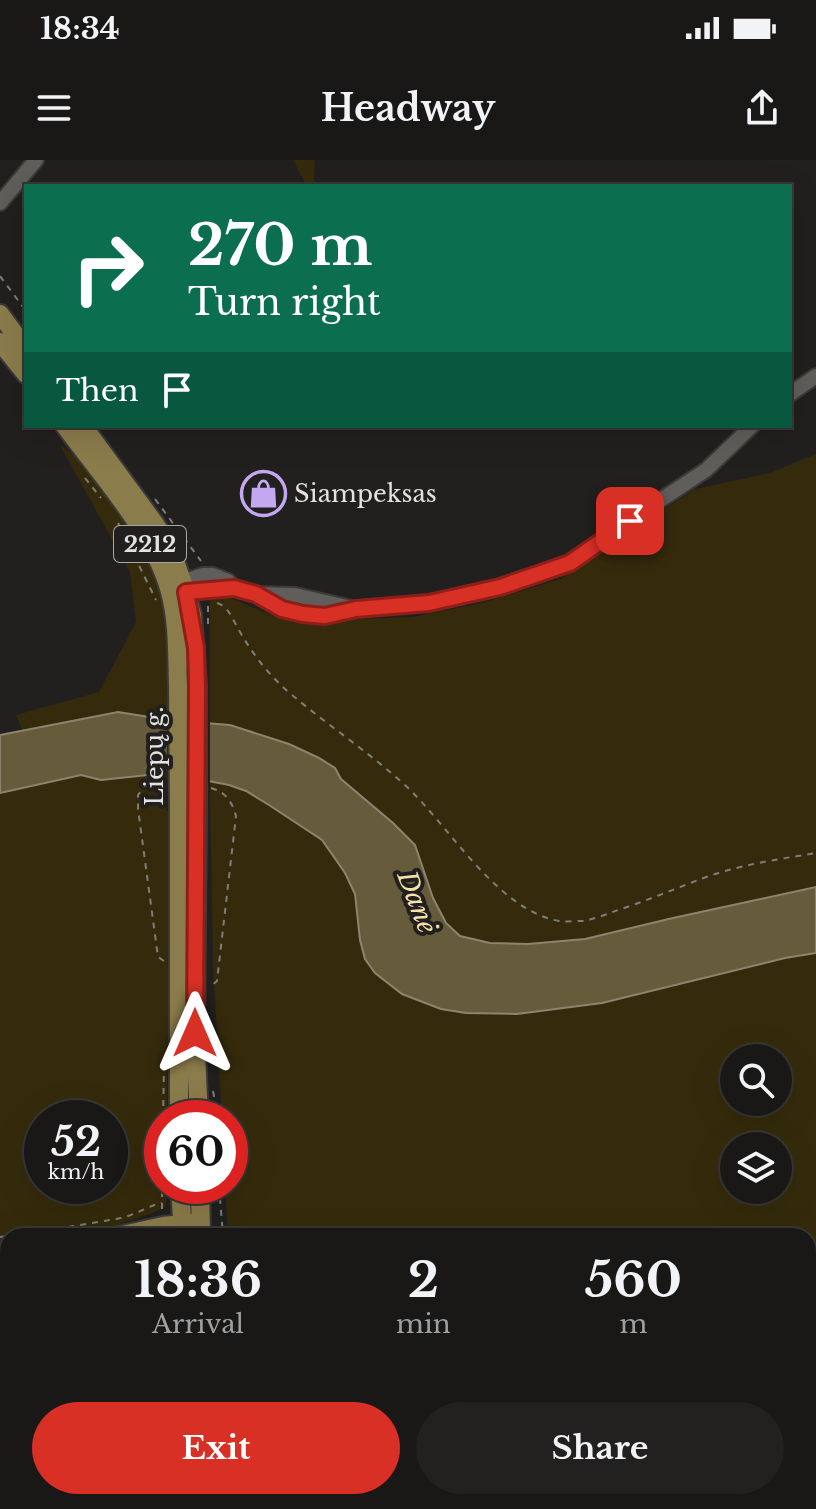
<!DOCTYPE html>
<meta charset="utf-8">
<style>
:root{--surface:#191816;--page:#22211f;--text:#f1f3f6;--muted:#9fa0a1;--line:#373735;--accent:#d93025}
body{margin:0;font-family:"Libre Baskerville",serif;background:var(--page);color:var(--text);height:100vh;display:flex;flex-direction:column;font-size:30px;white-space:nowrap}
*{box-sizing:border-box;margin:0}
p{font-size:26px;color:var(--muted)}
.icon{flex:none;width:44px;height:44px;fill:none;stroke:currentColor;stroke-width:2;stroke-linecap:round;stroke-linejoin:round}
.map{position:relative;flex:1;overflow:hidden}
.drawer{position:absolute;left:0px;top:1068px;width:816px;height:282px;display:flex;flex-direction:column;background:var(--surface);border-radius:24px 24px 0 0;box-shadow:0 8px 32px #0002,0 0 0 2px var(--line)}
.drawer>*{flex:none}
.guide{position:absolute;left:24px;top:24px;width:768px;height:244px;border-radius:0px;box-shadow:0 8px 32px #0002,0 0 0 2px var(--line);background:#0b6e4f;color:#fff;overflow:hidden}
.fabs{position:absolute;left:720px;top:884px;display:grid;gap:16px}
.fabs a{display:grid;place-items:center;width:72px;height:72px;border-radius:50%;background:var(--surface);box-shadow:0 8px 32px #0002,0 0 0 2px var(--line);font-size:40px}
.speed{position:absolute;left:24px;top:940px;display:flex;gap:16px;font-size:40px;font-weight:700;text-align:center}
.speed>*{display:grid;place-content:center;width:104px;height:104px;border-radius:50%;background:var(--surface);box-shadow:0 8px 32px #0002,0 0 0 2px var(--line);line-height:1}
.speed small{font-size:20px;font-weight:400}
.speed .limit{border:12px solid #d22;background:#fff;color:#111}
.pin{position:absolute;display:grid;place-items:center;width:68px;height:68px;color:#fff;margin:-34px;border-radius:16px;box-shadow:0 4px 12px #0006}
.me{position:absolute;width:88px;margin:-44px;rotate:0deg;stroke-linejoin:round;filter:drop-shadow(0 0 6px #0008)}
.turn{display:flex;align-items:center;gap:28px;height:168px;padding:0 32px;font-size:36px}
.turn .icon{width:104px;height:104px;stroke-width:2.5}
.turn b{display:block;font-size:56px;line-height:68px}
.then{display:flex;align-items:center;height:76px;padding:0 32px;background:#0003;gap:16px;font-size:30px}
.eta{display:flex;justify-content:space-evenly;align-items:center;height:136px;text-align:center}
.eta b{font-size:48px;font-weight:800;line-height:56px}
.cta{display:flex;gap:16px;margin-top:auto;padding:16px 32px}
.cta a{flex:1;height:92px;border-radius:48px;background:var(--accent);color:#fff;font-size:32px;font-weight:800;line-height:92px;text-align:center}
.cta a+a{background:var(--page);color:var(--text)}
.status{display:flex;justify-content:space-between;align-items:center;height:56px;padding:0 40px;background:var(--surface);direction:ltr}
.status svg{height:22px;fill:currentColor}
header{display:flex;justify-content:space-between;align-items:center;height:104px;padding:0 32px;background:var(--surface);font-size:36px;font-weight:800}
.map>svg:first-child{display:block}
.green{fill:#352b0c;fill-rule:evenodd}
.water{fill:#665c3c;stroke:#8c846d;stroke-width:2}
.pier{fill:#21201e}
.lines{fill:none;stroke-linecap:round;stroke-linejoin:round}
.minor-casing{stroke:#3b3a38;stroke-width:18}
.major-casing{stroke:#3b3a38;stroke-width:22}
.path{stroke:#7e7d7b;stroke-width:2;stroke-dasharray:6 6;stroke-linecap:butt}
.minor{stroke:#5f5e5b;stroke-width:14}
.major{stroke:#8b7c4b;stroke-width:18}
.major-bridge-casing{stroke:#3b3a38;stroke-width:22;stroke-linecap:butt}
.major-bridge{stroke:#8b7c4b;stroke-width:18}
.route-casing{stroke:#8d1f18;stroke-width:20}
.route{stroke:#d93025;stroke-width:14}
.labels{text-anchor:middle;dominant-baseline:central;stroke-width:8;stroke-linejoin:round;paint-order:stroke}
.shield{fill:#21201e;stroke:#a9a8a6;stroke-width:2}
.shield-label{font-size:22px;font-weight:bold;fill:#e3e2e0}
.poi-label{font-size:24px;fill:#e3e2e0;stroke:#21201e;text-anchor:start}
.street-label{font-size:24px;fill:#e3e2e0;stroke:#21201e}
.water-label{font-size:26px;font-style:italic;fill:#f5e1a7;stroke:#21201e}
</style>
<div class="status"><b>18:34</b><svg viewBox="0 0 49 12"><path d="M0 12V9h3v3zM5 12V6h3v6zM10 12V3h3v9zM15 12V0h3v12zM26 1h20v11H26zM47 4h2v5h-2z"/></svg></div>
<header><svg class="icon" aria-label="menu" viewBox="0 0 24 24"><path d="M4 6h16M4 12h16M4 18h16"/></svg>Headway<svg class="icon" aria-label="share" viewBox="0 0 24 24"><path d="M12 15V3M7 8l5-5 5 5M5 13v7h14v-7"/></svg></header>
<div class="map">
<svg width="816" height="1349" viewBox="0 0 816 1349">
<rect width="100%" height="100%" fill="#21201e"/>
<path class="green" d="M293,0h22l-1,19 3,7h-10z
M60,285l18,13 66,92 16,36 5,17 8,82h-5l-1,35 -49,-8 -96,18 -6,-15 83,-23 37,-70 -6,-50z
M816,294v433l-143,31 -88,21 -57,5 -38,-1 -30,-7 -14,-13 -13,-25 -19,-53 -21,-23 -53,-43 -5,-11 -16,-10 -30,-14 -59,-19 -20,-2v-128l15,1 44,18 31,7 113,-4 73,-15 74,-23 135,-90 75,-16z
M167,613v38h5l2,203 -7,56v48h-5v68h4v18l-1,3 -15,7 -65,22h-77v29l-8,3v-475l81,-18 20,5zM42,958h68v68h-68z
M210,621l36,10 23,14 53,35 23,33 10,21 5,46 5,19 10,14 27,21 39,15 76,5 85,-11 183,-45 31,-5v556h-555l-2,-7h549v-266h-580l-3,-50h5v-68h-8l-9,-154zM734,898h44v44h-44zM734,986h44v44h-44z
M8,1126v216h204l2,7h-214v-221z"/>
<path class="water" d="M118,552l50,8 62,5 59,19 30,14 16,10 6,11 52,44 22,22 18,53 13,25 14,13 30,7 38,1 57,-5 88,-21 143,-31v66l-31,5 -183,45 -85,11 -51,-1 -25,-4 -39,-15 -27,-21 -10,-14 -5,-19 -5,-46 -10,-21 -23,-33 -53,-35 -23,-14 -17,-6 -62,-12 -66,7 -20,-5 -81,18v-58z"/>
<path class="pier" d="M167,556l43,3v66l-43,-7z"/>
<g class="lines">
<defs>
<path id="minor" d="M0,43l36,-43
M790,234l26,-18
M173,425l30,-10h10l15,6 6,7 22,6 26,15 21,5 22,2 31,-7 73,-6 71,-16 70,-24 80,-56 56,-37 46,-44
M179,432l55,-4
M258,434l37,1 57,13"/>
<path id="major" d="M0,154l26,35
M0,182l26,32
M65,266c36,49 90,108 105,166 8,30 7,62 8,93
M83,266l72,98 16,26 15,42 6,23 5,70
M179,651v307
M197,651l-2,222 4,85
M180,1026l3,50
M200,1026l1,50
M118,1076l45,-10 37,-4
M0,1116l8,-3
M228,1342l2,7
M243,1342l1,7"/>
</defs>
<use href="#minor" class="minor-casing"/>
<use href="#major" class="major-casing"/>
<path class="path" d="M0,116l26,35
M85,318l16,20
M155,339l46,62
M118,363l38,77
M217,443c10,3 14,12 19,22 15,27 32,50 56,70 38,32 78,58 114,91 44,41 91,124 153,135 7,1 16,0 24,0 12,-2 24,-7 35,-11 31,-10 61,-23 91,-34 35,-12 71,-17 107,-23
M208,464v-22
M211,628c15,4 21,14 25,28l-19,165 -6,5
M164,801l-6,-4 -20,-148v-14l6,-8 21,-5
M213,931l5,27
M163,958l1,-54
M162,1007v43
M219,1026l4,50
M9,1076c37,-6 75,-11 112,-18 14,-3 29,-13 41,-15
M0,1077l7,-1"/>
<use href="#minor" class="minor"/>
<use href="#major" class="major"/>
<defs>
<path id="major-bridge" d="M178,525l1,126
M197,525v126"/>
</defs>
<use href="#major-bridge" class="major-bridge-casing"/>
<use href="#major-bridge" class="major-bridge"/>
</g>
<g class="lines">
<defs>
<path id="route" d="M195,873l2,-348 -1,-37 -10,-56 48,-4 22,6 26,15 21,5 22,2 31,-7 73,-6 71,-16 70,-24 60,-42"/>
</defs>
<use href="#route" class="route-casing"/>
<use href="#route" class="route"/>
</g>
<defs>
<symbol id="shop-ring" viewBox="-11 -11 22 22"><circle r="9.5" fill="#21201e" stroke="#c4a7f1" stroke-width="1.5"/><path d="M-5-2.5h2.3a2.7 3.5 0 0 1 5.4 0H5L5.5 6h-11ZM-1.5-2.5h3a1.5 2.3 0 0 0-3 0Z" fill="#c4a7f1"/></symbol>
</defs>
<g fill-rule="evenodd">
<use href="#shop-ring" x="238" y="308" width="51" height="51"/>
</g>
<g class="labels">
<rect class="shield" x="114" y="366" width="72" height="36" rx="6"/>
<g class="shield-label">
<text x="150" y="384">2212</text>
</g>
<g class="poi-label">
<text x="294" y="333">Siampeksas</text>
</g>
<g class="street-label">
<text transform="translate(154 596) rotate(-90)">Liepų g.</text>
</g>
<g class="water-label">
<text transform="translate(417 742) rotate(69)">Danė</text>
</g>
</g>
</svg>
<div class="fabs">
<a><svg class="icon" aria-label="search" viewBox="0 0 24 24"><circle cx="10" cy="10" r="6"/><path d="M15 15l6 6"/></svg></a>
<a><svg class="icon" aria-label="layers" viewBox="0 0 24 24"><path d="M12 4l9 5-9 5-9-5zM3 14l9 5 9-5"/></svg></a>
</div>
<div class="speed"><div>52<small>km/h</small></div><div class="limit">60</div></div>
<div class="pin" style="left:630px;top:361px;background:#d93025"><svg class="icon" aria-label="arrive" viewBox="0 0 24 24"><path d="M6 21V4h12l-3 4 3 4H6"/></svg></div>
<svg class="me" style="left:195px;top:873px" viewBox="-20 -20 40 40"><path d="M0-17L14 15 0 8-14 15z" fill="#d93025" stroke="#fff" stroke-width="4"/></svg>
<div class="guide">
<div class="turn"><svg class="icon" aria-label="right" viewBox="0 0 24 24"><path d="M7 20v-9h11M14 6l5 5-5 5"/></svg><div><b>270 m</b>Turn right</div></div>
<div class="then">Then<svg class="icon" aria-label="arrive" viewBox="0 0 24 24"><path d="M6 21V4h12l-3 4 3 4H6"/></svg></div>
</div>
<section class="drawer">
<div class="eta">
<div><b>18:36</b><p>Arrival</p></div>
<div><b>2</b><p>min</p></div>
<div><b>560</b><p>m</p></div>
</div>
<div class="cta"><a>Exit</a><a>Share</a></div>
</section>
</div>
